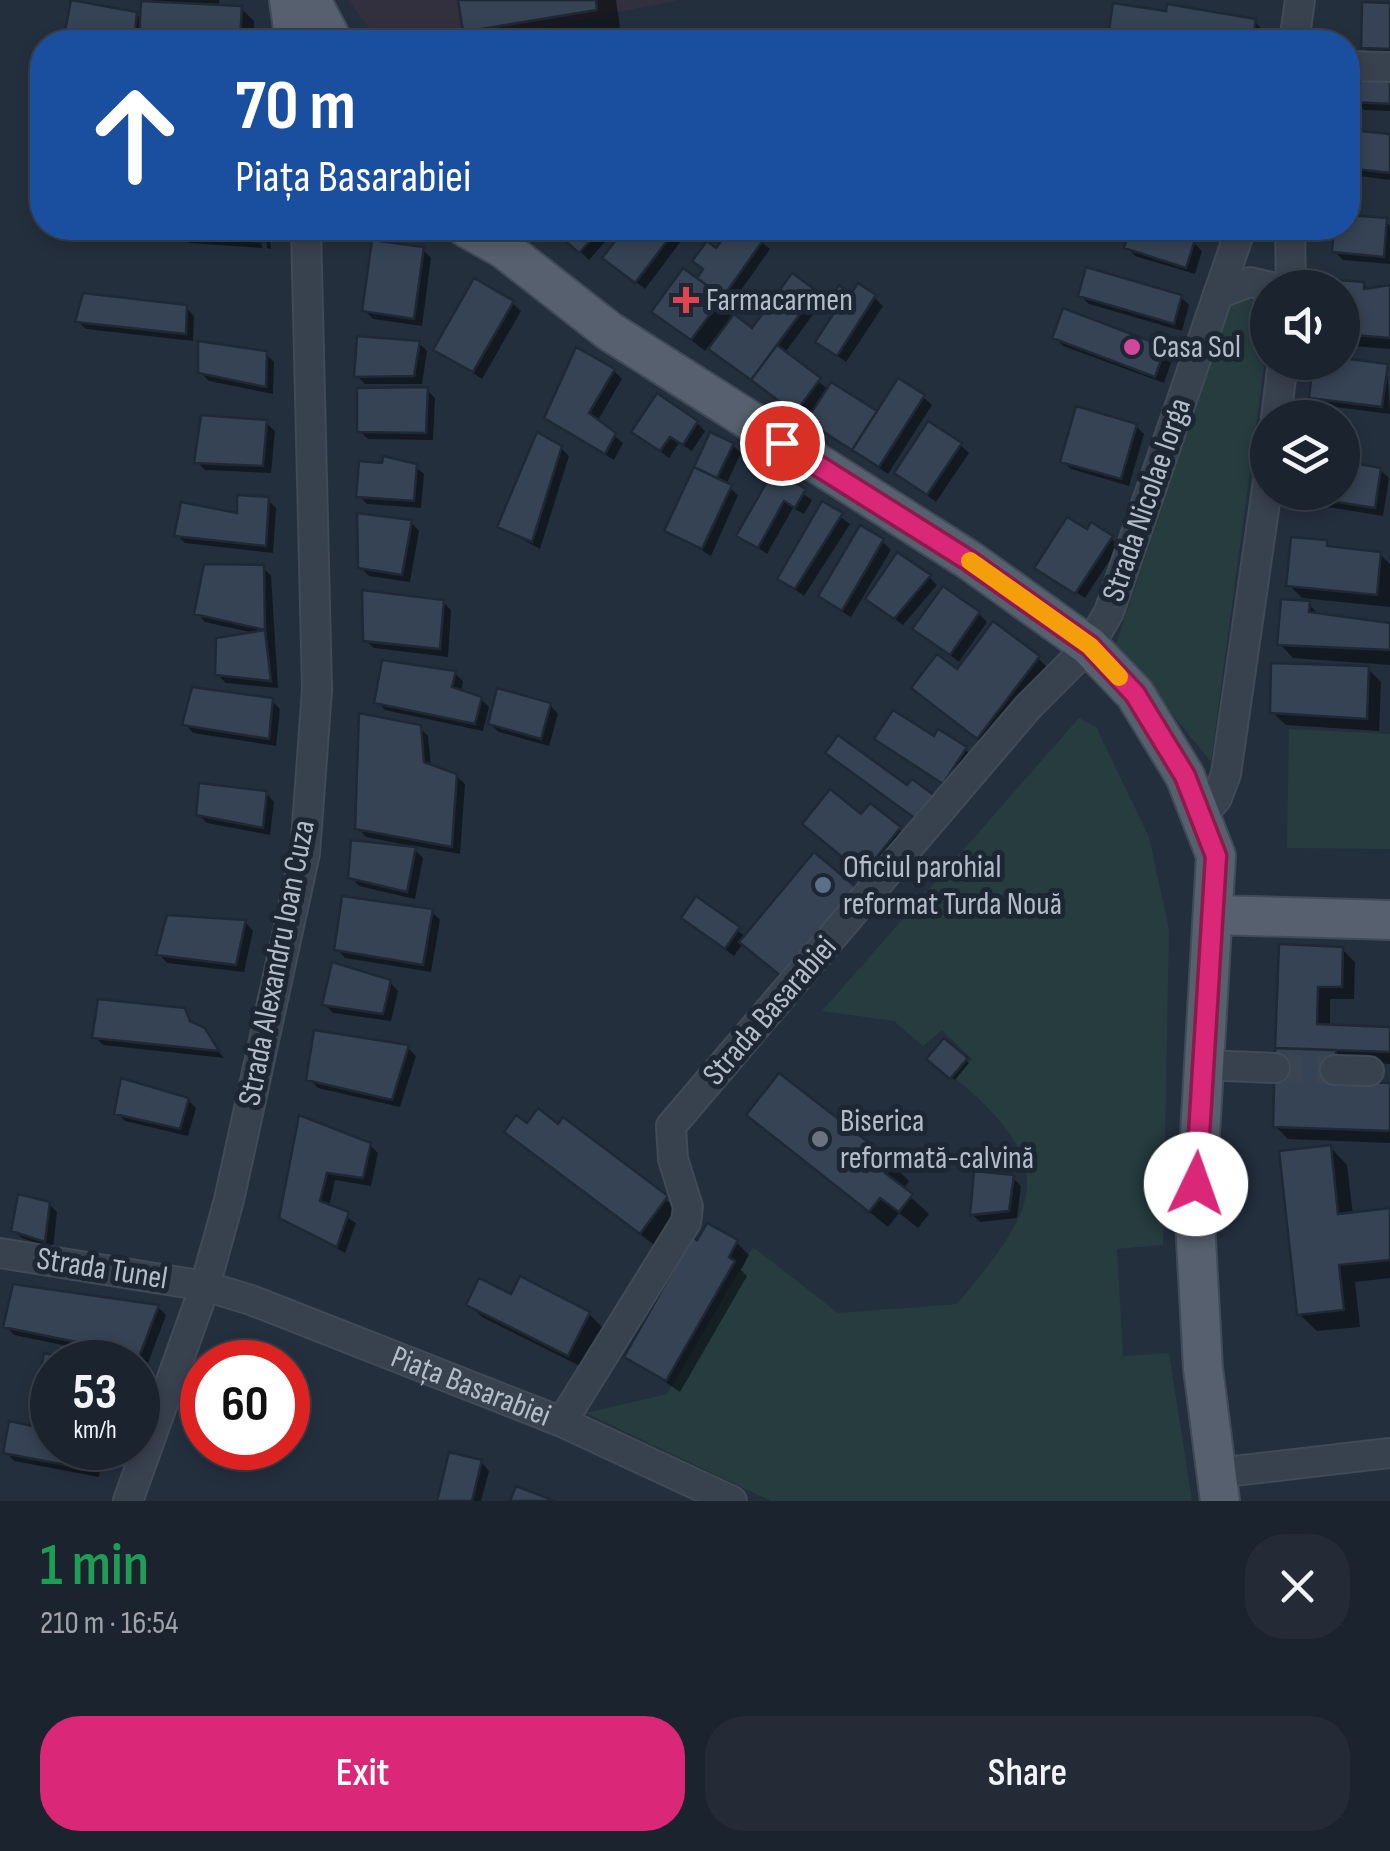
<!DOCTYPE html>
<meta charset="utf-8">
<style>
:root{--surface:#1b232e;--page:#242b36;--text:#f1f3f6;--muted:#a0a4aa;--line:#39404a;--accent:#db2777}
body{margin:0;font-family:"Sofia Sans Condensed",sans-serif;background:var(--page);color:var(--text);height:100vh;display:flex;flex-direction:column;font-size:38px;white-space:nowrap}
*{box-sizing:border-box;margin:0}
p{font-size:32px;color:var(--muted)}
.icon{flex:none;width:55px;height:55px;fill:none;stroke:currentColor;stroke-width:2;stroke-linecap:round;stroke-linejoin:round}
.map{position:relative;height:1501px;overflow:hidden}
.details{display:flex;flex-direction:column;background:var(--surface);flex:1}
.details>*{flex:none}
.top-card{position:absolute;left:30px;top:30px;width:1330px;height:210px;border-radius:40px;box-shadow:0 5px 15px #0003,0 0 0 2px var(--line);background:#1a4fa0;color:#fff;overflow:hidden}
.fabs{position:absolute;left:1250px;top:270px;display:grid;gap:20px}
.fabs a{display:grid;place-items:center;width:110px;height:110px;border-radius:50%;background:var(--surface);box-shadow:0 5px 15px #0003,0 0 0 2px var(--line);font-size:50px}
.speed{position:absolute;left:30px;top:1340px;display:flex;gap:20px;font-size:50px;font-weight:700;text-align:center}
.speed>*{display:grid;place-content:center;width:130px;height:130px;border-radius:50%;background:var(--surface);box-shadow:0 5px 15px #0003,0 0 0 2px var(--line);line-height:1}
.speed small{font-size:25px;font-weight:400}
.speed .limit{border:15px solid #d22;background:#fff;color:#111}
.pin{position:absolute;display:grid;place-items:center;width:85px;height:85px;color:#fff;margin:-42px;border:5px solid #fff;border-radius:50%;box-shadow:0 2px 10px #0007}
.me{position:absolute;width:110px;margin:-55px;rotate:3deg;stroke-linejoin:round;filter:drop-shadow(0 0 8px #0008)}
.turn{display:flex;align-items:center;gap:35px;height:210px;padding:0 40px;font-size:45px}
.turn .icon{width:130px;height:130px;stroke-width:2.5}
.turn b{display:block;font-size:70px;line-height:85px}
.round{display:grid;place-items:center;flex:none;width:105px;height:105px;border-radius:40px;background:var(--page)}
.headline{display:flex;align-items:center;justify-content:space-between;height:170px;padding:0 40px}
h1{font-size:60px;font-weight:600;line-height:75px;color:#1e9e55}
.cta{display:flex;gap:20px;margin-top:auto;padding:20px 40px}
.cta a{flex:1;height:115px;border-radius:40px;background:var(--accent);color:#fff;font-size:40px;font-weight:600;line-height:115px;text-align:center}
.cta a+a{background:var(--page);color:var(--text)}
.map>svg:first-child{display:block}
.medical{fill:#32303f}
.green{fill:#263c3f}
.shadow{fill:#0007}
.building{fill:#364354;stroke:#1f2835;stroke-width:2.5}
.lines{fill:none;stroke-linecap:round;stroke-linejoin:round}
.minor-tunnel{stroke:#3a4453;stroke-width:28;stroke-dasharray:28 14;stroke-linecap:butt}
.minor-casing{stroke:#414a57;stroke-width:32}
.major-casing{stroke:#414a57;stroke-width:42}
.minor{stroke:#38414e;stroke-width:28}
.major{stroke:#56606e;stroke-width:38}
.route-casing{stroke:#8e194d;stroke-width:25}
.route{stroke:#db2777;stroke-width:18}
.slow{stroke:#f59e0b;stroke-width:18}
.health-dot{fill:#e0444e;stroke:#1d2633;stroke-width:4}
.hotel-dot{fill:#d1479c;stroke:#1d2633;stroke-width:4}
.service-dot{fill:#5c6f8a;stroke:#1d2633;stroke-width:4}
.worship-dot{fill:#6b7280;stroke:#1d2633;stroke-width:4}
.labels{text-anchor:middle;dominant-baseline:central;stroke-width:10;stroke-linejoin:round;paint-order:stroke}
.poi-label{font-size:32px;fill:#b4bcc9;stroke:#1d2633;text-anchor:start}
.street-label{font-size:32px;fill:#b4bcc9;stroke:#1d2633}
</style>
<div class="map">
<svg width="1390" height="1501" viewBox="0 0 1390 1501">
<rect width="100%" height="100%" fill="#242f3e"/>
<path class="medical" d="M348,0h332l-213,42h-87z"/>
<path class="green" d="M1254,299l13,13v31l-56,419 -95,-118 115,-340z
M1079,718l17,9 53,110 20,92 -6,316 -46,4 6,107 46,-3 23,148h-421l-185,-88 81,-19 86,-147 85,66 119,-9c81,-97 106,-136 -2,-226l17,-19 -30,-29 -19,16 -29,-25 -72,-10z
M1289,729l101,5v115l-103,-1z"/>
<path class="shadow" d="M74,0l62,14 6,6 14,-16 -4,-4h67v7l22,1 13,13 -1,21h-187z
M460,0h156l5,35 -48,7h-95l-13,-12z
M1390,5v51l-18,-1 -8,-8z
M1255,22l13,13 -1,7h-149l-8,-7z
M1390,83v28l-26,-1 -9,-9z
M1390,137v43l-32,-4 -9,-9z
M1348,217l42,8v39l-47,-4 -9,-9 2,-23h12z
M181,228h79l2,20 -73,-5 -8,-9z
M265,228h4l2,21 -4,-1z
M555,228h62l-28,32z
M628,228h63l-46,61 -39,-31z
M734,228h10l26,21 -38,54 -10,-4 12,12 -3,4 21,16 63,-38 8,8 -39,53 45,36 49,25 45,-18 9,8 -44,69 -70,-45 -109,-83 -4,5 -51,-40 44,-30z
M1133,228l60,14 9,9 -7,23 -60,-18 -8,-9z
M423,250l8,8 -9,68 -49,-7 -9,-9z
M1363,284l8,8 19,-4v61l-48,-4v-57z
M1080,296l101,1 8,8 -7,26 -93,-27z
M852,297h22l9,9 -37,56 -28,-21z
M512,303l9,8 -39,68 -46,-30z
M186,307l8,9 -1,25 -107,-12 -9,-8z
M1055,337l110,12 8,8 -9,26 -101,-37z
M419,343l8,8 -5,33h-57l-8,-8z
M266,354l8,8 -1,32 -64,-13 -9,-9z
M1387,367l3,47 -70,-9 -9,-8z
M614,371l8,8 -25,43 26,21 -9,17 -67,-42z
M427,390l8,8 -2,42 -65,-1 -9,-8z
M266,423l9,8 -4,42 -66,-3 -8,-8z
M697,423l8,8 -13,20 -13,-8 -10,15 -35,-26z
M1136,426l8,8 -15,52 -58,-17 -8,-8z
M732,445l9,8 -15,32 12,10 -27,61 -44,-25z
M960,445l9,8 -33,49 -39,-29z
M561,448l8,8 -29,93 -40,-22z
M1354,456l8,11 18,3 9,8 -6,38 -74,-12 -9,-9 42,-3z
M415,466l9,8 -3,34 -54,-4 -8,-8z
M774,474l38,26 -8,14 -11,-6 -26,46 -27,-19z
M268,500l8,8 -3,45 -88,-10 -8,-8 62,-20z
M823,504l27,20 -46,72 -24,-18z
M411,522l8,9 -9,51 -41,-6 -9,-9z
M1087,533l24,5 8,8 -34,52 -42,-27z
M883,542l8,8 -40,67 -22,-13 -8,-8z
M1326,543l7,6 47,5 10,10v43l-88,-9 -13,-13z
M263,567l8,9 7,112 -52,-5 -9,-9 41,-40 -53,-12 -8,-9z
M929,577l8,8 -34,40 -35,-26z
M443,602l8,8 -3,47 -74,-9 -9,-8z
M1308,604l13,12 69,9v40l-97,-7 -13,-14z
M979,614l8,8 -28,40 -43,-33z
M1038,658l13,13 -60,79 -76,-62 39,-18z
M1368,669l13,13 -2,49 -93,-6 -14,-13z
M454,673l9,8 -2,11 20,7 8,8 -6,24 -98,-21 -8,-8z
M272,701l8,8 -4,37 -83,-13 -8,-9z
M550,705l8,9 -9,32 -50,-14 -9,-8z
M419,727l9,9 3,31 25,9 9,8 -5,70 -50,-9 13,13 -8,41 -56,-13 -8,-9 56,-29v-3l-41,-8 -8,-9z
M878,739l57,1 30,9 8,8 -21,33z
M266,793l8,9 -4,33 -63,-12 -9,-9z
M862,818l37,11 13,13 -34,43 -73,-61z
M814,855l53,47 -124,41 -9,13 -41,-30 4,-26 49,37z
M432,912l8,8 -9,52 -86,-14 -8,-9z
M245,922l8,9 -9,41 -77,-9 -8,-9z
M1282,947l60,2 13,13 -1,37h-24v28l60,2v35l-42,-2v22l42,2v57l-102,-4 -13,-13z
M390,982l8,9 -7,30 -58,-8 -8,-8z
M184,1011l40,47 -121,-13 -8,-8z
M316,1033l92,15 8,8 -16,51 -82,-19 -9,-9z
M944,1042l25,21 -14,17 -25,-21z
M188,1100l8,8 -8,28 -63,-15 -8,-8z
M749,1115l143,49 17,17 -6,9 26,24 -11,14 -19,-15 -11,14z
M301,1119l69,26 8,8 -7,33 -36,-6 -6,27 27,16 -11,30 -64,-36z
M564,1120l116,91 -26,34 -147,-113 52,-5z
M1330,1147l17,18 6,50 37,-4v67l-35,4 5,45 -43,4 -18,-17z
M1013,1178l8,8 -4,32 -37,4 -8,-8z
M49,1204l8,8 -4,37 -31,-11 -9,-8z
M736,1242l13,13 -8,15 6,6 -67,116 -53,-36z
M512,1297l77,17 13,13 -20,40 -100,-50 -13,-13z
M158,1307l8,8 -28,75v-28h-40l3,-9 -87,-18 -8,-9z
M45,1356l30,6h-23v42l-15,-10z
M11,1424l41,8v16h51l-4,29 -85,-16 -8,-9z
M222,1448h38l-4,12z
M481,1462l8,9 -8,30h-41z"/>
<path class="building" d="M71,0l66,12 -3,30h-71z
M458,0h138l1,10 -134,22z
M141,1l101,5 -2,36h-101z
M1362,2l28,1v46l-29,-1z
M1113,3l53,8 1,-7 89,15 -4,23h-104l-40,-6z
M1354,79l36,2v23l-37,-2z
M1351,130l39,4v39l-42,-5z
M1348,215l39,3 -3,39 -52,-5 2,-24h14z
M179,228h84l1,14 -86,-7z
M557,228h45l-23,25 -25,-22z
M625,228h52l-42,55 -33,-25z
M731,228h17l16,11 -41,58 -26,-19 6,-9 -11,-8 15,-20 9,7z
M1130,228h24l41,12 -9,28 -62,-20z
M372,240l52,7 -10,72 -52,-8z
M1086,267l96,28 -8,29 -96,-28z
M683,268l40,29 -32,43 -40,-28z
M792,273l25,18 -66,89 -43,-31 26,-35 18,14z
M474,278l40,23 -41,71 -40,-22z
M1325,279l39,3v7l26,-4v53l-48,-4v-46h-18z
M858,283l18,12 -39,61 -22,-14 20,-31 -9,-6 13,-20 12,9z
M83,293l104,12 -1,29 -111,-12z
M1063,308l103,39 -11,30 -103,-39z
M357,336l63,5 -6,35 -60,1z
M198,341l69,10 -1,36 -68,-14z
M777,345l44,33 -26,35 -44,-33z
M576,347l39,22 -26,44 27,20 -11,21 -61,-36z
M1342,358l46,6 -6,43 -73,-9 4,-36h29z
M898,378l27,17 -46,72 -27,-17z
M831,382l46,29 -25,39 -46,-29z
M428,387l-2,46 -69,-1v-44z
M657,393l41,28 -15,24 -13,-8 -10,14 -29,-19z
M1076,406l61,18 -16,55 -61,-17z
M201,415l66,5 -4,46 -69,-3z
M928,421l34,22 -35,52 -33,-22z
M537,432l25,14 -30,96 -35,-15z
M710,432l24,11 -17,35 -23,-11z
M1342,451l13,3 -1,9 27,5 -6,40 -77,-12v-4h44z
M383,456l34,8 -3,37 -58,-4 3,-36 23,2z
M694,467l38,18 -30,64 -38,-18z
M773,471l33,18 -11,19 -11,-7 -26,47 -22,-12z
M237,495l32,2 -3,49 -92,-10 7,-34 56,11z
M822,501l21,12 -48,76 -18,-10z
M357,513l55,7 -10,55 -44,-7z
M1067,517l20,12 4,-7 22,14 -38,58 -41,-26z
M860,525l24,14 -42,72 -24,-15z
M1291,537l36,3v6l54,6 -4,43 -91,-9z
M897,552l34,23 -37,44 -29,-20z
M204,564l60,1 1,65 -71,-16z
M943,586l37,26 -30,43 -38,-26z
M362,590l82,10 -4,49 -77,-8z
M1281,599l29,2 -1,11 81,11v27l-113,-5z
M993,621l47,35 -63,83 -66,-51 26,-34 20,15z
M265,630l6,51 -56,-6 1,-37z
M382,660l74,11 -4,16 30,10 -7,27 -101,-21z
M1271,663l98,3 -2,53 -97,-6z
M192,687l81,11 -4,41 -87,-14z
M497,688l54,15 -10,36 -53,-15z
M893,710l41,26 4,-7 29,18 -24,37 -69,-45z
M359,713l62,12 3,37 33,12 -5,73 -97,-18z
M838,735l69,50 5,-6 22,16 -18,24 -91,-66z
M199,783l68,8 -4,37 -67,-13z
M830,789l31,25 9,-11 31,24 -38,47 -61,-50z
M351,840l65,7 -9,45 -59,-14z
M814,852l42,35 -74,90 -43,-35z
M342,896l91,13 -10,56 -89,-15z
M696,896l44,31 -15,22 -44,-31z
M167,915l79,5 -10,45 -80,-10z
M1279,944l64,3 -1,40h-24l-1,37 73,3v25l-115,-4z
M332,962l59,18 -8,34 -61,-9z
M98,999l87,9 5,13 15,7 14,23 -127,-13z
M314,1030l95,15 -17,55 -86,-20z
M944,1038l24,20 -18,21 -24,-20z
M1275,1048l61,2 -1,31 55,2v48l-117,-4z
M779,1073l115,89 -9,11 28,21 -14,18 -19,-14 -11,14 -123,-97z
M121,1078l68,20 -9,31 -66,-15z
M538,1108l20,16 5,-7 105,79 -28,38 -136,-102 12,-17 11,8z
M299,1115l72,28 -8,35 -36,-5 -7,28 29,11 -12,35 -58,-29z
M1331,1145l7,69 52,-6v52l-51,5 5,45 -47,5 -18,-164z
M974,1171l40,4 -5,36 -39,4z
M18,1194l32,8 -5,40 -34,-11z
M707,1223l31,17 -9,17 6,4 -69,120 -42,-24 68,-120 5,3z
M520,1276l70,36 -22,44 -102,-51 13,-27 32,16z
M13,1284l146,21 -22,57h-42l5,-15 -97,-20z
M44,1353l42,9h-34v37l-17,-4z
M9,1421l43,9v18h44l-5,22 -88,-17z
M449,1452l33,8 -10,41h-35z
M516,1486l39,15h-45z"/>
<g class="lines">
<path class="minor-tunnel" d="M1275,1068l60,2"/>
<defs>
<g id="minor">
<path d="M1294,42l6,-42"/>
<path d="M1348,66l42,1"/>
<path d="M1290,228l1,60"/>
<path d="M1218,294l32,-12 25,6"/>
<path d="M1276,418l7,-56"/>
<path d="M1201,817l16,-19 9,-24 42,-293"/>
<path d="M1203,1065l72,3"/>
<path d="M1335,1070l34,1"/>
<path id="s1" d="M0,1253l205,33 46,14 311,122 170,79"/>
<path d="M562,1422l124,-200 2,-15 -15,-48 -2,-33 357,-419 61,-61 20,-34 132,-384"/>
<path d="M1217,1473l173,-20"/>
<path d="M128,1501l77,-215 24,-86 76,-347 12,-163 -11,-462"/>
</g>
<path id="major" d="M289,0l6,42
M311,0l22,42
M467,228l37,21 105,82 360,229 120,86 46,48 50,82 31,80 -21,365 8,147 17,133
M1215,915l175,5"/>
</defs>
<use href="#minor" class="minor-casing"/>
<use href="#major" class="major-casing"/>
<use href="#minor" class="minor"/>
<use href="#major" class="major"/>
</g>
<g class="lines">
<defs>
<path id="route" d="M782,443l186,117 122,86 45,48 50,82 31,80 -20,328"/>
</defs>
<use href="#route" class="route-casing"/>
<use href="#route" class="route"/>
<path class="slow" d="M970,561l120,85 29,31"/>
</g>
<path class="health-dot" d="M681 285h10v10h10v10h-10v10h-10v-10h-10v-10h10z"/>
<circle class="hotel-dot" cx="1132" cy="347" r="10"/>
<circle class="service-dot" cx="823" cy="885" r="10"/>
<circle class="worship-dot" cx="820" cy="1139" r="10"/>
<g class="labels">
<g class="poi-label">
<text x="706" y="300">Farmacarmen</text>
<text x="1152" y="347">Casa Sol</text>
<text x="843" y="867">Oficiul parohial<tspan x="843" dy="37">reformat Turda Nouă</tspan></text>
<text x="840" y="1121">Biserica<tspan x="840" dy="37">reformată-calvină</tspan></text>
</g>
<g class="street-label">
<text transform="translate(1147 500) rotate(-71)">Strada Nicolae Iorga</text>
<text transform="translate(277 963) rotate(-79)">Strada Alexandru Ioan Cuza</text>
<text transform="translate(770 1011) rotate(-49)">Strada Basarabiei</text>
<text transform="translate(102 1269) rotate(9)">Strada Tunel</text>
<text stroke="none"><textPath href="#s1" startOffset="492">Piața Basarabiei</textPath></text>
</g>
</g>
</svg>
<div class="fabs">
<a><svg class="icon" aria-label="sound" viewBox="0 0 24 24"><path d="M4 9h4l5-4v14l-5-4H4zM17 9q2 3 0 6"/></svg></a>
<a><svg class="icon" aria-label="layers" viewBox="0 0 24 24"><path d="M12 4l9 5-9 5-9-5zM3 14l9 5 9-5"/></svg></a>
</div>
<div class="speed"><div>53<small>km/h</small></div><div class="limit">60</div></div>
<div class="pin" style="left:782px;top:443px;background:#d93025"><svg class="icon" aria-label="arrive" viewBox="0 0 24 24"><path d="M6 21V4h12l-3 4 3 4H6"/></svg></div>
<svg class="me" style="left:1196px;top:1184px" viewBox="-20 -20 40 40"><circle r="19" fill="#fff"/><path d="M0-13L10 11 0 6-10 11z" fill="#db2777"/></svg>
<div class="top-card">
<div class="turn"><svg class="icon" aria-label="ahead" viewBox="0 0 24 24"><path d="M12 20V5M6 11l6-6 6 6"/></svg><div><b>70 m</b>Piața Basarabiei</div></div>
</div>
</div>
<section class="details">
<div class="headline"><div><h1>1 min</h1><p>210 m · 16:54</p></div><a class="round"><svg class="icon" aria-label="close" viewBox="0 0 24 24"><path d="M6 6l12 12M18 6L6 18"/></svg></a></div>
<div class="cta"><a>Exit</a><a>Share</a></div>
</section>
